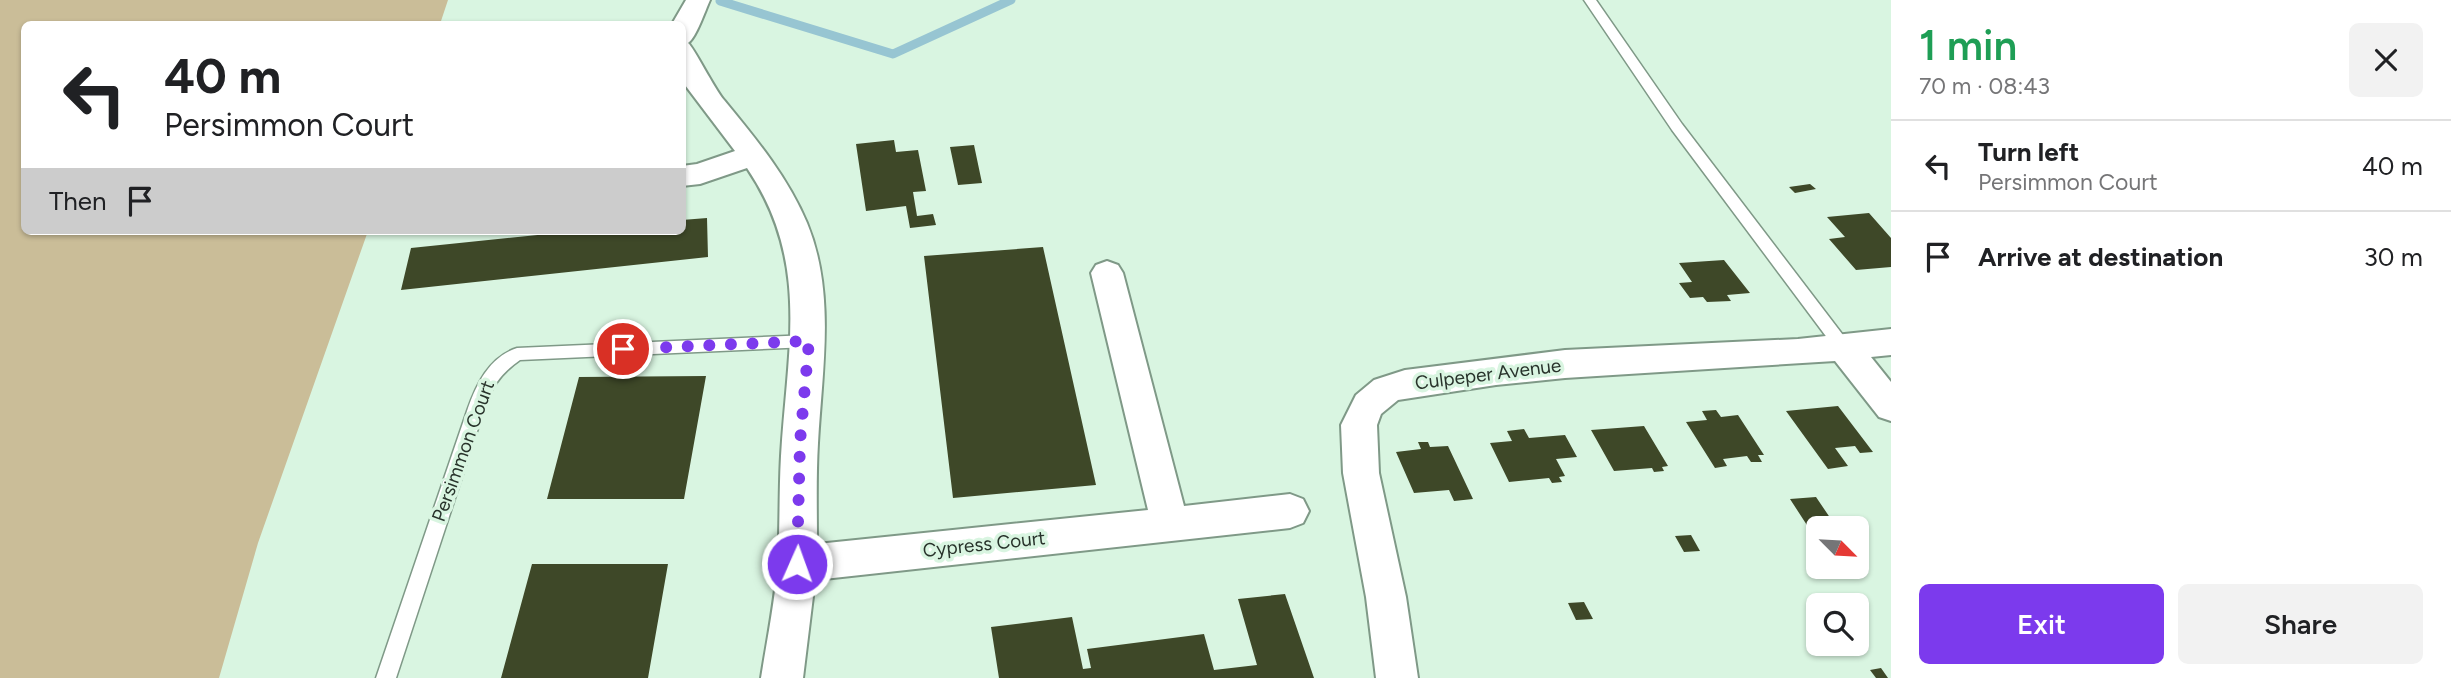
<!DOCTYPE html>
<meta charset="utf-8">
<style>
:root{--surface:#fff;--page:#f2f2f2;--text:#202124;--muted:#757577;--line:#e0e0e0;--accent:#7c3aed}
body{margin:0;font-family:Figtree,sans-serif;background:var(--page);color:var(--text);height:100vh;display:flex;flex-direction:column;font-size:26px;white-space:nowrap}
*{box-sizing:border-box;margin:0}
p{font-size:23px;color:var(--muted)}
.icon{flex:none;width:38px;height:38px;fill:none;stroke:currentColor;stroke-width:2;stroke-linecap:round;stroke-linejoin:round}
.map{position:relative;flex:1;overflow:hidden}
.side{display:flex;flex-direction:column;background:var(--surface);width:560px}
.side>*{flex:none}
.banner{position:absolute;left:21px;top:21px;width:665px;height:214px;border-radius:10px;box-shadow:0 2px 5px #0004;background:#fff;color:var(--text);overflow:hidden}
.needle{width:46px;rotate:114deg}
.controls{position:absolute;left:1806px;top:516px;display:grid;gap:14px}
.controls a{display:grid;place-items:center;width:63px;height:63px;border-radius:10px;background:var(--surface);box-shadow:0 2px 5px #0004;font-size:35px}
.pin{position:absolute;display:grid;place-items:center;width:60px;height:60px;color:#fff;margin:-30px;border:4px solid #fff;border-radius:50%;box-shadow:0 2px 7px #0007}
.me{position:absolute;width:77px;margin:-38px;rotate:2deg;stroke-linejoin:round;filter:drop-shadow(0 0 5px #0008)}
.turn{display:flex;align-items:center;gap:24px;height:147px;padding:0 28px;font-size:32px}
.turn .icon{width:91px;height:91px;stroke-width:2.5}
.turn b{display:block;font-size:49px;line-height:60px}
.then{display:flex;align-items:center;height:66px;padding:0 28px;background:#0003;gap:14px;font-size:26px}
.round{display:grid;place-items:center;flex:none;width:74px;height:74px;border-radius:10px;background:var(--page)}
.summary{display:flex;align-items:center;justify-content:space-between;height:119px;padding:0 28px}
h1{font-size:42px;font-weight:600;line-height:52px;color:#1e9e55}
.action{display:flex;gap:14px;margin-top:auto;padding:14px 28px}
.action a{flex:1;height:80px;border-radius:10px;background:var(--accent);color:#fff;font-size:28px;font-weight:600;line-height:80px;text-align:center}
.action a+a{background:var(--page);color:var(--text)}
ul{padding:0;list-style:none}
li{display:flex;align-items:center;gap:21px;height:91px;padding:0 28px;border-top:2px solid var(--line)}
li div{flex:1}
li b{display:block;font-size:26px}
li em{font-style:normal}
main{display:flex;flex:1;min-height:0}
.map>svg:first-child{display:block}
.forest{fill:#cabd98}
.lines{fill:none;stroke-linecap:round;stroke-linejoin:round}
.stream{stroke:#97c5d2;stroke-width:9}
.building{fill:#3e4828}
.service-casing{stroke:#7f9987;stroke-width:3}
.minor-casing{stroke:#7f9987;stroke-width:4}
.service{fill:#fff;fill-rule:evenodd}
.minor{fill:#fff;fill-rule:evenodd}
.route{stroke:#7c3aed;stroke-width:12;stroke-dasharray:0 21.6}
.labels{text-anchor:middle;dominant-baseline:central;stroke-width:7;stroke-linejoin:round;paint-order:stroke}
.street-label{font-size:19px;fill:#28332b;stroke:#d9f5e1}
</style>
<main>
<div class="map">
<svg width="1891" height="678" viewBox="0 0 1891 678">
<rect width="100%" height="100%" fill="#d9f5e1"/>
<path class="forest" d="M0,0h448l-8,24h-416v207h344l-110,312 -39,135h-219z"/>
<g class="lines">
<path class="stream" d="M720,1l173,53 118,-54"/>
</g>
<path class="building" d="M894,140l2,12 22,-2 8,41 -13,1 4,24 16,-2 3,11 -26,3 -4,-22 -40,5 -10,-67z
M974,145l8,38 -24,2 -8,-38z
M1810,184l6,5 -21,4 -6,-6z
M1869,213l22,25v29l-35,3 -27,-31 16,-2 -18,-20z
M707,218l1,39 -307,33 10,-42 166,-17h105v-11z
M1043,247l53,238 -143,13 -29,-242z
M1724,260l26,33 -23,2 4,6 -24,1 -4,-5 -13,1 -11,-15 13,-1 -13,-19z
M706,376l-22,123h-137l32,-122z
M1838,406l35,46 -13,1 -5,-7 -20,2 13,18 -20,3 -42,-58z
M1716,410l5,7 17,-2 26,40h-6l4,7h-11l-4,-6 -24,3 4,7 -12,2 -29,-46 21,-2 -5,-9z
M1644,426l24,40 -6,1 2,4 -10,1 -2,-4 -38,3 -23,-41z
M1524,429l5,9 36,-3 12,22 -21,2 9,17 -6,1 3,5 -10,1 -3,-5 -40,4 -19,-39 22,-2 -5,-10z
M1418,442h10l2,5 18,-1 25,53 -19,2 -5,-11 -35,3 -18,-41 25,-3z
M1816,497l21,31h-19v7l-4,1 -24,-37z
M1691,535l9,16 -16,1 -9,-16z
M532,564h136l-20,114h-147z
M1285,594l29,84h-315l-8,-51 81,-10 11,52 8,-1 -4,-19 117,-15 10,36 43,-5 -19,-66z
M1584,602l9,17 -17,1 -8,-17z
M1881,668l7,10h-12l-6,-8z"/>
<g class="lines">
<defs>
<path id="service" d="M1584,0h12l86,124 167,219 2,4 -2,4h-12l-165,-221z
M809,335l6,2 2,4 -2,4 -6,2 -289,13c-16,11 -26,23 -33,41l-91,277h-20l91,-267c9,-26 22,-54 50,-63z"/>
<path id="minor" d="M686,0h24c-5,11 -14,38 -22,43 5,3 27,47 36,57 32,39 63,76 83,123 29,70 15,147 11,220 -2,34 -1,68 -1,101l331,-34 -57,-237 5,-8 11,-4 11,4 5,8 61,233 106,-12 13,5 6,12 -6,12 -13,5 -475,52 -12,98h-42c6,-38 14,-77 17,-116 2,-35 1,-71 3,-106 6,-105 30,-194 -34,-288l-47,16 -18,2v-20l15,-2 38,-13 -53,-70v-57h-10z
M1891,329v26l-20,2 20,25v39l-12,-4 -44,-56 -270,17 -69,7 -98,15 -17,14 -4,11 2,48 27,124 12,81h-42l-10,-81 -23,-124 -2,-48 15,-30 18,-15 31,-10 160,-20 233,-11z"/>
</defs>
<use href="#service" class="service-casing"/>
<use href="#minor" class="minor-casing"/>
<use href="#service" class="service"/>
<use href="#minor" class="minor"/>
</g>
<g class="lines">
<path class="route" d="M623,349l186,-8 -9,101 -3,122"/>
</g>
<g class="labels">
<g class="street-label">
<text transform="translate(1488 374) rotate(-7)">Culpeper Avenue</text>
<text transform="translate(463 451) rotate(-70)">Persimmon Court</text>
<text transform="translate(984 544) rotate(-6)">Cypress Court</text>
</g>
</g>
</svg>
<div class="controls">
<a><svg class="needle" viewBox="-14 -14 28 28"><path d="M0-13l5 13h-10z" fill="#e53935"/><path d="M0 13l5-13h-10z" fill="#757577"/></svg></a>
<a><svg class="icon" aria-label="search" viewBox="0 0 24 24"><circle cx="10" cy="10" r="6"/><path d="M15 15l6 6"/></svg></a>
</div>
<div class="pin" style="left:623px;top:349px;background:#d93025"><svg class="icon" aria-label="arrive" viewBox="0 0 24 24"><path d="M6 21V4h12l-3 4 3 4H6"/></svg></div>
<svg class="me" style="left:797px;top:564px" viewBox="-20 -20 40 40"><circle r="17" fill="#7c3aed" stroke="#fff" stroke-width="3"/><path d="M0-11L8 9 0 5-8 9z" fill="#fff"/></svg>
<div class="banner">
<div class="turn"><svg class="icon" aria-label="left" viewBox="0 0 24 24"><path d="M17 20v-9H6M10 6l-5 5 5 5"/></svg><div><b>40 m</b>Persimmon Court</div></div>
<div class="then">Then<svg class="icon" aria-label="arrive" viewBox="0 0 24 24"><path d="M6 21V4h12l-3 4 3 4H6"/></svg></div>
</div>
</div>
<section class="side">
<div class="summary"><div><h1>1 min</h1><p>70 m · 08:43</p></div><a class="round"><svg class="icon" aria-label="close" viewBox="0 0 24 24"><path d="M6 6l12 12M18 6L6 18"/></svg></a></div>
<ul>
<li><svg class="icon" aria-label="left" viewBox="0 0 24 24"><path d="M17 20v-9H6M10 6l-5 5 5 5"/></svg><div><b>Turn left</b><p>Persimmon Court</p></div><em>40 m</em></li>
<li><svg class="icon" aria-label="arrive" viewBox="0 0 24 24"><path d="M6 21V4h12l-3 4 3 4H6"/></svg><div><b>Arrive at destination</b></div><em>30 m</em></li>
</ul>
<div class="action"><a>Exit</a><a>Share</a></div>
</section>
</main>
